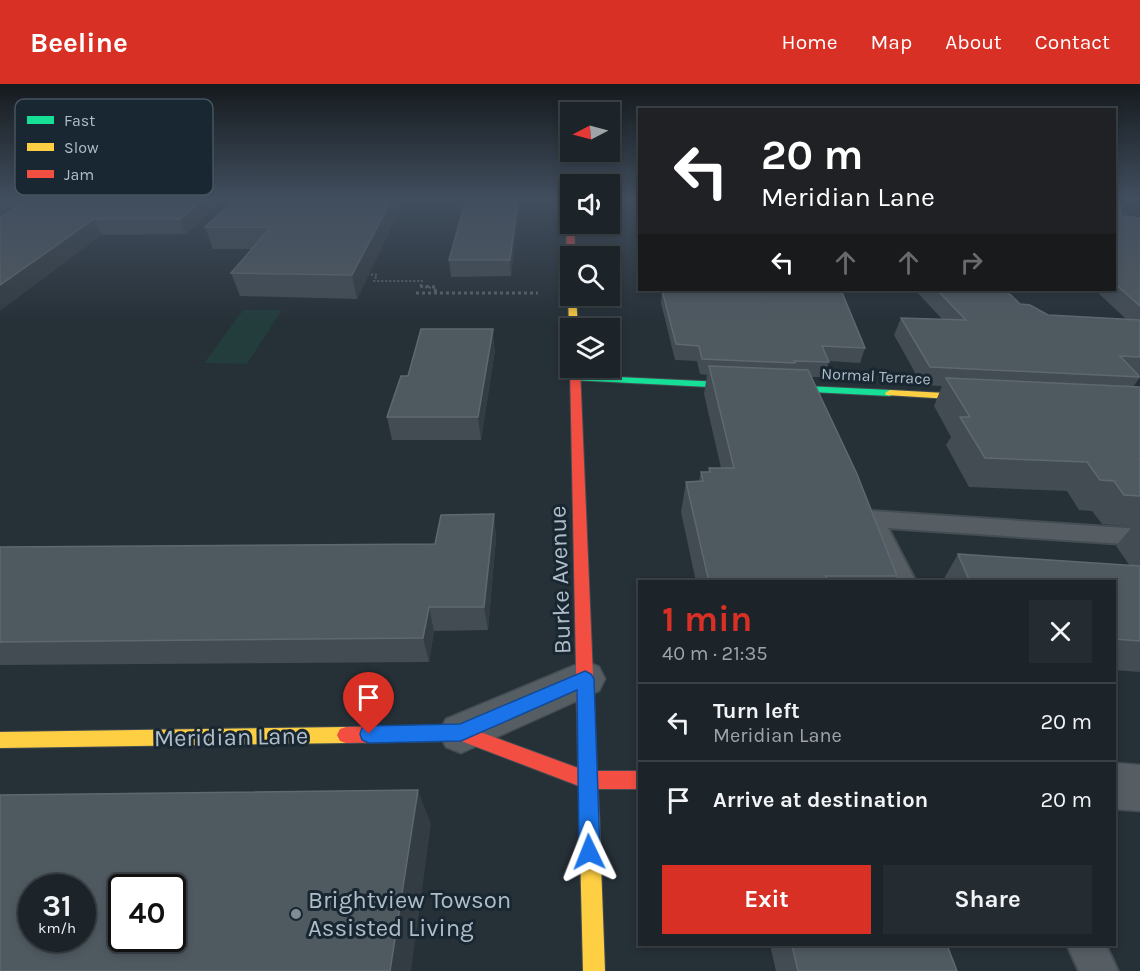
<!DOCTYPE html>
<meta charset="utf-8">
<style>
:root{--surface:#1c2429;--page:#252c31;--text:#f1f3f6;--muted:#a0a4a8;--line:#3a4146;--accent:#d93025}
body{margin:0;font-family:Karla,sans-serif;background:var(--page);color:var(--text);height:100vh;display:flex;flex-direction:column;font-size:22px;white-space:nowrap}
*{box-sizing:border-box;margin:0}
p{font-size:20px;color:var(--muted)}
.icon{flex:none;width:33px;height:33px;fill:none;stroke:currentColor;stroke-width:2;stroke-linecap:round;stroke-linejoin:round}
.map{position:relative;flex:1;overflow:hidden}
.panel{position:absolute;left:638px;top:496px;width:478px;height:366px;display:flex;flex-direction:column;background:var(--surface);border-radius:0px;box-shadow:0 3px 9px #0003,0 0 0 2px var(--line)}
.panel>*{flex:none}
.banner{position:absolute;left:638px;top:24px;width:478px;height:183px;border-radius:0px;box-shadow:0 3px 9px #0003,0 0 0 2px var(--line);background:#202124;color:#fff;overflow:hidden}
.needle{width:39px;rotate:264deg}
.buttons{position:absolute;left:560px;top:18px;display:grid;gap:12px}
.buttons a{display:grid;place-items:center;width:60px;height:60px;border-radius:0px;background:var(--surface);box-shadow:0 3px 9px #0003,0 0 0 2px var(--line);font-size:30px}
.speed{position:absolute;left:18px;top:790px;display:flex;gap:12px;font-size:30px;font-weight:700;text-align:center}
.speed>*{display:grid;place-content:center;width:78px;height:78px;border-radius:50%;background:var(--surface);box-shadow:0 3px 9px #0003,0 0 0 2px var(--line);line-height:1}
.speed small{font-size:15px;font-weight:400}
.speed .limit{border:3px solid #111;border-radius:9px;background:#fff;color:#111}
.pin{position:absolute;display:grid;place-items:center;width:51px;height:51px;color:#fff;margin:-62px -26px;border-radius:50% 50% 50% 0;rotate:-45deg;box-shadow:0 0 6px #0007}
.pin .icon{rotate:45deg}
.me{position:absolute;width:66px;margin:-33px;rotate:358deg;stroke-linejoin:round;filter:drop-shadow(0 0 4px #0008)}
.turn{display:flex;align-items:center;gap:21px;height:126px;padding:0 24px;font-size:27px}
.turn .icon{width:78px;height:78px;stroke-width:2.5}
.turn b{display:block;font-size:42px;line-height:51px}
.lanes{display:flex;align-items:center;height:57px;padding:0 24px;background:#0003;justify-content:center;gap:30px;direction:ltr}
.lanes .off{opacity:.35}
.round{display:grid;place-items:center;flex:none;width:63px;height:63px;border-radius:0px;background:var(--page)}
.headline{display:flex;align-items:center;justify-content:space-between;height:102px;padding:0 24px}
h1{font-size:36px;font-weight:700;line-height:45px;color:var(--accent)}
.cta{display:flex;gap:12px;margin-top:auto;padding:12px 24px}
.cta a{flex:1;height:69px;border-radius:0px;background:var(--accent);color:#fff;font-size:24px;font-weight:700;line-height:69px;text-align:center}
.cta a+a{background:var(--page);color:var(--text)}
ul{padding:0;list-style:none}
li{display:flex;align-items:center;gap:18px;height:78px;padding:0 24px;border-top:2px solid var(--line)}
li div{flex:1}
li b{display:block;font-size:22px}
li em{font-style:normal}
header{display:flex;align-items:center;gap:36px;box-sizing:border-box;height:84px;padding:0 30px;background:var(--accent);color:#fff}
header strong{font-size:28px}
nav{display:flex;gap:33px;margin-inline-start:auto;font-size:21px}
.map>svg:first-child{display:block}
.green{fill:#233c3c}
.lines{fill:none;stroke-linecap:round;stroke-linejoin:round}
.lane-casing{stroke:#434d53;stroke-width:4}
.street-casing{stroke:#434d53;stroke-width:3}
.fast-casing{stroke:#434d53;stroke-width:2}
.slow-casing{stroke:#434d53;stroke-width:2}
.jam-casing{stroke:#434d53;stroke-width:2}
.path-far1{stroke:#576166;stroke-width:2;stroke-dasharray:2 2;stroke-linecap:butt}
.path{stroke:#576166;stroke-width:3;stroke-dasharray:3 3;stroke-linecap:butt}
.lane{fill:#565e64;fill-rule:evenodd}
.street{fill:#565e64;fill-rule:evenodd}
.fast{fill:#16e098;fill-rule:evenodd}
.slow{fill:#ffcf43;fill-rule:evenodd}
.jam{fill:#f24e42;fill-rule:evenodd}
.wall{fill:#434c53}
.shaded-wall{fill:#333c42}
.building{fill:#4f5960;stroke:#5e6870;stroke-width:1.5;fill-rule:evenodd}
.route{fill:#1a73e8;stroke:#114b97;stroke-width:1.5}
.poi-dot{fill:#7f8c96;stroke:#192732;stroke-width:2}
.labels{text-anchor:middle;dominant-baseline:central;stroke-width:6;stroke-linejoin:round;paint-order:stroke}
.far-street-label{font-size:16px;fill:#afbdc9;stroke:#192732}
.near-street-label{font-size:24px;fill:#afbdc9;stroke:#192732}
.near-poi-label{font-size:24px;fill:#afbdc9;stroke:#192732;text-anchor:start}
.key{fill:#192732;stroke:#46545f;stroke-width:1.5}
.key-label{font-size:16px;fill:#afbdc9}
</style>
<header>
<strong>Beeline</strong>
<nav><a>Home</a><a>Map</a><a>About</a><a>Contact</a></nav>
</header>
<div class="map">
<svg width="1140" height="887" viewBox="0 0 1140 887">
<rect width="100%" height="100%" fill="#263037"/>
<path class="green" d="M243,226h39l-35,54 -43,-1z"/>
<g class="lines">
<defs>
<path id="lane" d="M872,427l268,18v16l-252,-17 28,54h-24l-31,-63 3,-5z
M1067,861h39l12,26h-39z"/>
<path id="street" d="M585,577l14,6 6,12 -6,12 -138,62 -15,-6 -7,-14 7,-14z
M1114,679l26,2v46l-26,-2z"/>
<path id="fast" d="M575,291l315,15 5,3 -5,3 -319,-16v-4z"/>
<path id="slow" d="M570,210l6,2 2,32h-9l-1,-32z
M890,306l92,5 5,3 -5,3 -96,-6 -1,-2z
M346,643l6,2 3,6 -3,6 -6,2 -346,5v-16z
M589,716l7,3 3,7 6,161h-22l-4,-161 3,-7z"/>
<path id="jam" d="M570,138l4,2 1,32 -5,2 -3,-2 -1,-32z
M570,284h10l17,403h42v18h-41l1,21 -3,7 -7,3 -7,-3 -3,-7v-24l-118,-45 -115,2 -6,-2 -3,-6 3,-6 6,-2 115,-2 117,43z"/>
</defs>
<use href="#lane" class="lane-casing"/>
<use href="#street" class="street-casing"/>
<use href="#fast" class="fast-casing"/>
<use href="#slow" class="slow-casing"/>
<use href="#jam" class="jam-casing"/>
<path class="path-far1" d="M1114,122l16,12
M367,190l10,1 -3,6h48l-2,6 16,1"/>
<path class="path" d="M420,202l16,1 -1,6
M416,209h122"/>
<use href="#lane" class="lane"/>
<use href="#street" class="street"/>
<use href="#fast" class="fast"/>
<use href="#slow" class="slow"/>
<use href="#jam" class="jam"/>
</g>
<path class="wall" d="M0,115h225l-39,35 -84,1z
M236,115h168v2l-47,98 -117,-3 -9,-23 21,-24h-39l-8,-22z
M520,115l-9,77 -60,1 -2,-17z
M1114,115l7,17 19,2v157h-1l1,2 -7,10h7v285l-26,-2v-88h-172l16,-28 172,12 -14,-20 16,-19 -30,-3 -10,-13 -13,-1 -12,-19 -98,-4 -23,-42 5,-8 -17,-31 8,-20 -20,-1 -28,-50 7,-17 41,1 -27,-29h87l18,14 28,11 78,4 -31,-29h19z
M662,206l203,58 -5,15 -31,-2 -5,16h-13l86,199 -3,6h-198l-15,-70 5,-30 13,-1 2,-9h8v-4h12l-17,-74 3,-19 -7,-1 -3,-13 -22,-1 -14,-57z
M495,266l-14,90h-89l-5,-23 21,-41z
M494,430l2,24 -8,92 -54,1 -5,31 -429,3v-118l435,-3z
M770,861h177l10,26h-181z"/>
<path class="shaded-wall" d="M0,115h32l-32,19z
M203,115h22l-39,35 -6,-15z
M392,115h12v2l-47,98 -5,-24z
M518,115h2l-9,77 -1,-16z
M94,135l8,16 -102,76v-26z
M493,245l2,21 -14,90 -3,-23z
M494,430l2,24 -8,92 -4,-23z
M429,523l5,24 -5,31 -6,-24z
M418,706l13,34 -20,147h-21z"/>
<path class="building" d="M30,115h173l-23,20h-86l-94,66v-68z
M236,115h156l-40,76 -121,-2 40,-46h-66z
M466,115h52l-8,61h-61z
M1114,115l7,4v13l19,2v88l-26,-23z
M662,206h179l24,58 -43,-2 7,16 -35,-1 1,2 -93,-4 -3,-13 -23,-2z
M937,206h65l9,5 9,9 10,1 18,10 92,5v37l-20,-1 20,21 -210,-10 -29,-49 65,2z
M421,245h72l-15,88h-91l14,-41h7z
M709,282l99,4 49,104 40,102h-71l2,6h-119l-23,-100 17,-1 -2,-9h9l-1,-4h25z
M946,294l194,9v72h-1l1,1v36l-16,-1 -10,-14 -14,-1 -13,-18 -102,-4 -25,-41h10z
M494,430l-10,93h-55l-6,31 -423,4v-95l435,-3 6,-29z
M958,470l182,12v75l-26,-2v-57h-144z
M418,706l-28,181h-390v-176zM32,804h50v51h-50zM122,804h50v51h-50z
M792,861h155l10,26h-159z"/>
<linearGradient id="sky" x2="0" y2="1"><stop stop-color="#151a1e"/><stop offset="0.48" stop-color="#414e5e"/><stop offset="1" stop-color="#414e5e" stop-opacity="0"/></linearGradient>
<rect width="1140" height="239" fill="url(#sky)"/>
<path class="route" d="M585,587l6,3 3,5 6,173 -3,7 -8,3 -7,-3 -3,-7 -2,-162 -116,51 -92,2 -7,-3 -2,-6 2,-6 7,-2 91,-2z"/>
<circle class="poi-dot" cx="296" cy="830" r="6"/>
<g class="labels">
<g class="far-street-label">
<text transform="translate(876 292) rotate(3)">Normal Terrace</text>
</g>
<g class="near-street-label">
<text transform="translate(560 496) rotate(-92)">Burke Avenue</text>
<text transform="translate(231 653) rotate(-1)">Meridian Lane</text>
</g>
<g class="near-poi-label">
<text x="308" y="816">Brightview Towson<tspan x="308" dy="28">Assisted Living</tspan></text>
</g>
</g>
<rect x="15" y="15" width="198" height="96" rx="9" class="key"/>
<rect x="27" y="32" width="27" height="8" fill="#16e098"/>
<rect x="27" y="59" width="27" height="8" fill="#ffcf43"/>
<rect x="27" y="86" width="27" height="8" fill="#f24e42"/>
<g class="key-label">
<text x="64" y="42">Fast</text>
<text x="64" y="69">Slow</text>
<text x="64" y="96">Jam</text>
</g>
</svg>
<div class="buttons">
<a><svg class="needle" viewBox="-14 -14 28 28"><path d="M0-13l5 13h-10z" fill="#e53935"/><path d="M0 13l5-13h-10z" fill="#a0a4a8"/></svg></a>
<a><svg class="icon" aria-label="sound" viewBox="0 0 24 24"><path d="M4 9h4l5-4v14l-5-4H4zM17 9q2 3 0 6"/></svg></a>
<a><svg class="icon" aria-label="search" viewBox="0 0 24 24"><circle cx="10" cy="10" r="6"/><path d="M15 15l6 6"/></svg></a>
<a><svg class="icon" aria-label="layers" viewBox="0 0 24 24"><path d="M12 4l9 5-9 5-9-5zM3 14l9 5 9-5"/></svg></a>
</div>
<div class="speed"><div>31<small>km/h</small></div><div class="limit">40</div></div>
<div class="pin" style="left:369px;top:650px;background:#d93025"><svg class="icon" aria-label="arrive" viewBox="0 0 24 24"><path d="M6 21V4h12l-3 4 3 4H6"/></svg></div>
<svg class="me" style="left:589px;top:768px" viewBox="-20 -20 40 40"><path d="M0-17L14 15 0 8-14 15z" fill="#1a73e8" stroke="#fff" stroke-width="4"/></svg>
<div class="banner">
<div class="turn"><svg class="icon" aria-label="left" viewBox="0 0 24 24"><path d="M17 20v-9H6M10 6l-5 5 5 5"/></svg><div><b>20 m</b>Meridian Lane</div></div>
<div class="lanes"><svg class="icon" aria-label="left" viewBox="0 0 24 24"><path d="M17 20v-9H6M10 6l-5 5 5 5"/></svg><svg class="icon off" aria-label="ahead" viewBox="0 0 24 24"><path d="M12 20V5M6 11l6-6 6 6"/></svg><svg class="icon off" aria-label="ahead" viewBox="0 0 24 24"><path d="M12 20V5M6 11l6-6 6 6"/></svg><svg class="icon off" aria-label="right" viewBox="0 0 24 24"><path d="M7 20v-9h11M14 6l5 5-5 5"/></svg></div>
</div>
<section class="panel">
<div class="headline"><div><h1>1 min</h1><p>40 m · 21:35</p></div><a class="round"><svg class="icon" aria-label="close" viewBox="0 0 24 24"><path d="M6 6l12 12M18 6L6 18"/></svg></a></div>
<ul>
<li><svg class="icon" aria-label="left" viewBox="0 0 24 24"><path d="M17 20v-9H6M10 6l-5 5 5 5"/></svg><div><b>Turn left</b><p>Meridian Lane</p></div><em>20 m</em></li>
<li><svg class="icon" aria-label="arrive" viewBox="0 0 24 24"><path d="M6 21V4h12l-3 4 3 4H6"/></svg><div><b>Arrive at destination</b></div><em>20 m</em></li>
</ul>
<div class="cta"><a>Exit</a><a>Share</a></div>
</section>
</div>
